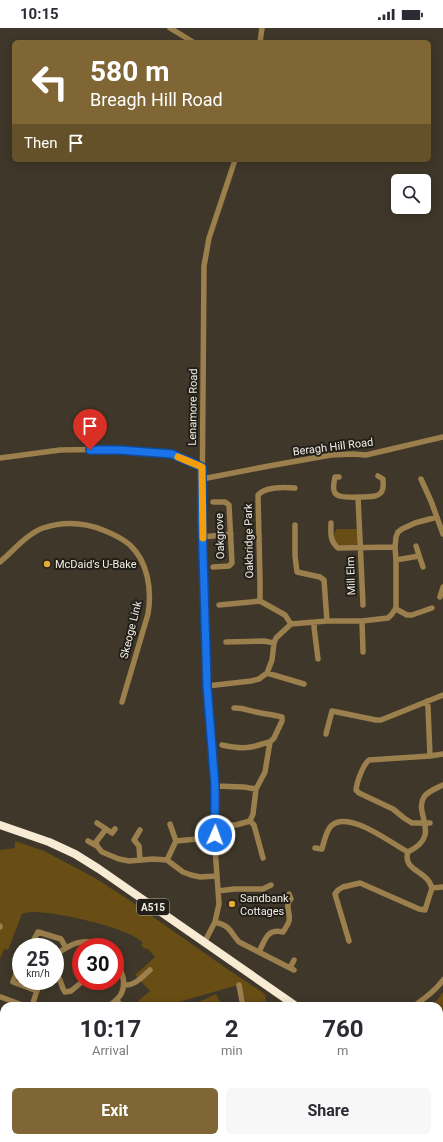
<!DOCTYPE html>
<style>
:root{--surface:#fff;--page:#f7f7f7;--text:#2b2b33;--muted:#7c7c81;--accent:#7f6634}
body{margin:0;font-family:Roboto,sans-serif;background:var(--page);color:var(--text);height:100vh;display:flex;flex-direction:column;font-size:15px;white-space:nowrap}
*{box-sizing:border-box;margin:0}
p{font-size:13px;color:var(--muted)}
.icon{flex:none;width:22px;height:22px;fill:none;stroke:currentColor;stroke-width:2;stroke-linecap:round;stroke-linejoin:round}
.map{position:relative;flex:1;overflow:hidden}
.details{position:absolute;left:0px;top:974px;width:443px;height:140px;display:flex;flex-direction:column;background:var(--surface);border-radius:12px 12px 0 0;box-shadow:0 2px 10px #0003}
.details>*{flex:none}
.hud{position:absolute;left:12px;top:12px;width:419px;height:122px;border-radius:6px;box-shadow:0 2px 10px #0003;background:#7f6634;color:#fff;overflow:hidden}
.tools{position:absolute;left:391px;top:146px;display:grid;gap:8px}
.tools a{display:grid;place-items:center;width:40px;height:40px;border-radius:6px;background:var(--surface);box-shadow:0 2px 10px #0003;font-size:20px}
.speed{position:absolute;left:12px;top:910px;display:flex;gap:8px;font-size:20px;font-weight:700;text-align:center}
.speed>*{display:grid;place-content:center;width:52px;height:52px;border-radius:50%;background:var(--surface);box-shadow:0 2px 10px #0003;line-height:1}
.speed small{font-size:10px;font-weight:400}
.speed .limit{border:6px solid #d22;background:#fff;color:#111}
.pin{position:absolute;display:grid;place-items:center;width:34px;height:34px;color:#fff;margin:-41px -17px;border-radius:50% 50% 50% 0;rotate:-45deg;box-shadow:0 0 4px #0007}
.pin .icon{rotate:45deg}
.me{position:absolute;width:44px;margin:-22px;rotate:2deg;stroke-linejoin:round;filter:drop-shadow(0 0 3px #0008)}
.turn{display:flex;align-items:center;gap:14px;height:84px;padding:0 12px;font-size:18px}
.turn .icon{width:52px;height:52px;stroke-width:2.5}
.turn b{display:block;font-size:28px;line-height:34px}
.then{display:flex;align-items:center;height:38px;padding:0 12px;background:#0003;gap:8px;font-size:15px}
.eta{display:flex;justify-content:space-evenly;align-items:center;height:68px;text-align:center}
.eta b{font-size:24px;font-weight:700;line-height:28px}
.cta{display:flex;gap:8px;margin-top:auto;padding:8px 12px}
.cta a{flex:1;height:46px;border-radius:6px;background:var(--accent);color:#fff;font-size:16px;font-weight:700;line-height:46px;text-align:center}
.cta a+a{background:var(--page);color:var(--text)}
.status{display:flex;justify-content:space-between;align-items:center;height:28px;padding:0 20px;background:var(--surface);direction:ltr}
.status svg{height:11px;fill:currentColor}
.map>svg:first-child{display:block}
.green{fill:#684d14}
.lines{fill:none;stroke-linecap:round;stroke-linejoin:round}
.minor{stroke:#9b7f4c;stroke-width:5.5}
.major{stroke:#fec551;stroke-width:7}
.highway{stroke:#f8ebd4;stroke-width:8}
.route-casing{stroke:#114b97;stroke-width:10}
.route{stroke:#1a73e8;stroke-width:7}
.slow{stroke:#f59e0b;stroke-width:7}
.poi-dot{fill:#e5ad36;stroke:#221f18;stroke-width:1.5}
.labels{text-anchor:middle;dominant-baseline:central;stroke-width:4;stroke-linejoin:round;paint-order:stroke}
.shield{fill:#221f18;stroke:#b4b0a8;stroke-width:1}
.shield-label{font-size:10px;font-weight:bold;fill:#f3eee5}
.street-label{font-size:11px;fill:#f3eee5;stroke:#221f18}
.poi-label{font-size:11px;fill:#f3eee5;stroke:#221f18;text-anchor:start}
</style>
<div class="status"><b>10:15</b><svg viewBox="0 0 49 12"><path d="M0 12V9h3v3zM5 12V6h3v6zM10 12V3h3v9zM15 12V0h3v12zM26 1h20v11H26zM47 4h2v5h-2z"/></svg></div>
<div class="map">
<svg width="443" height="1114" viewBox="0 0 443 1114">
<rect width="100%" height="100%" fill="#3f3729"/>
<path class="green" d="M337,501h20l1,13 -1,2c-4,2 -12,2 -16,1 -8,-2 -9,-11 -4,-16z
M15,813l29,10 51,27 31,20 110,77 29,19 1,7 -4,5h-15l-6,-22 -69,20 -2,2h-28l-4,-5 12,-10 -15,-16 20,-18 -8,-9 -2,1 -4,-4 2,-2c-14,-16 -90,-32 -112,-31 -3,0 -6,1 -9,2l-14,36 -4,-1 -4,10v-109l15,-2z
M443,964v91l-4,-3v-74h-7z
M216,966l6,12h-29l-1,-1z"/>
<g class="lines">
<path class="minor" d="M170,0l23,14
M260,14l2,-14
M0,430l60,-8 60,-1 52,6 30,12
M339,449h-4c-1,5 -3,12 0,16 1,1 4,3 5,3 5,2 29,1 35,0 3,-1 6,-2 7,-5 2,-4 1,-9 1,-12l-5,-3
M202,451l67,-13 62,-11 22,-1 13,1 77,-18
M421,451l10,22 12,33
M358,469l5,108
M213,474h12l4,3 3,58 -3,3 -16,1
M331,495c0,10 -2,17 7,25l57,-1
M295,497v31l2,16 23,5 4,3 3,41
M203,509l28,-3
M416,518l7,21
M396,532l23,-4
M0,534c13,-11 27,-28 43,-34 21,-7 40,-6 60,2 10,4 19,8 27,15 18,17 22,45 18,69l-26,88
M440,569l3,-10
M219,577l41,-4
M396,581l11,6h5l20,-7
M362,593l1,31
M315,594l-1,5 4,32
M291,596l-6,-9 -25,-14v-21l-2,-85c8,-9 26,-8 37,-7
M226,614l38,-1 10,2
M267,645l37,11
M207,658l44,-5 8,-2 8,-6 5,-13 2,-17 2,-5 15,-14 36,-3h35l26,-3 4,-4 4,-6v-48l-1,-13 1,-10 2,-5 4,-3 13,-6 22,-6
M427,673l1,6 2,49
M326,706l6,-23 44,9h5l62,-25
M222,717c9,2 20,4 29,2 6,-1 13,-4 19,-5
M215,758l29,1 12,2 9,-17 5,-30 4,-4 8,-17v-4c-8,-2 -17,-3 -26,-5 -7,-1 -14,-5 -22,-4
M256,761l-3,25 -3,7 4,4 9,33
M97,795l9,6
M430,795h-18l-8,-5 -11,-9 -34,-16 -3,-3c1,-9 7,-25 13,-30l61,-4 13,-2
M170,796l6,17
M226,797h10l14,-4
M140,802l-6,10 5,6 1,14
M88,813l9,5 5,6 17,7 10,2 24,-2 14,1 16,12 8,3 9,2 17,-1
M97,818l-1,-4 10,-13 6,4 3,-4
M315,820l7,1c2,-7 4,-18 9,-23 17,-17 61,18 77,26 35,-17 5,-38 16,-55 4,-6 13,-9 19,-12
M167,832l9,-19 21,-2
M432,860l11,-1
M218,863l16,-2h29l8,-4
M215,894c16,4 15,10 24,20l55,28
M0,899v-1
M349,913l-14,-47 3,-4 5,-3 17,-4 59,26 6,1 7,-22c-1,-3 -2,-6 -5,-9 -8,-9 -24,-12 -19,-27
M32,915l6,-11 23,7 5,9
M204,915l11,-21 4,-18 -4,-56 1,-26 -1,-36 -8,-100 -5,-165 2,-255 5,-28 26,-78
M259,924c6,-12 8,-24 24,-20 2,-3 5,-8 6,-11 2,-8 -5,-16 2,-22l-2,-5
M55,927c13,-9 30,-20 44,-8
M19,938l-6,16 24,9
M290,940l4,-8
M55,946c8,6 5,12 10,18l6,-1 12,-10
M124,957c11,1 18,-8 26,-15
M239,957l4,21
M1,969l24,9
M116,972l6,6
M32,978l8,-25
M109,978c5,-4 11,-8 13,-14 4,-10 0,-22 -7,-30
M414,978c11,-8 21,-15 29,-26
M0,1023l4,2
M0,1071l4,-7
M220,1110l3,4
M110,1112l1,2
M31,1114l1,-4
M97,1114l2,-4
M197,1114l5,-4
M240,1114l6,-4
M330,1114l3,-4
M378,1114l3,-4"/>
<path class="major" d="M314,1114l2,-4"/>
<path class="highway" d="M0,797l49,17 26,12 24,15 197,137
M439,1082l4,3"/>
</g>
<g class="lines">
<defs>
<path id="route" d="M90,422h30l52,4 30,13v54l5,165 8,100v49"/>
</defs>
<use href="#route" class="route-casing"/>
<use href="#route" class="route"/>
<path class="slow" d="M178,429l24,10 1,71"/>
</g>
<g class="poi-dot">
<circle cx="47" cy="536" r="4"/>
<circle cx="232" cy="876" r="4"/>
</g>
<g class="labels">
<rect class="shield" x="137" y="871" width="32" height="16" rx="3"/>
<g class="shield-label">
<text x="153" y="879">A515</text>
</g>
<g class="street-label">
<text transform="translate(193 379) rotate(-89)">Lenamore Road</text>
<text transform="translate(333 419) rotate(-7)">Beragh Hill Road</text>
<text transform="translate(220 508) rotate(-92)">Oakgrove</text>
<text transform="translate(249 513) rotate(-91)">Oakbridge Park</text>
<text transform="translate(351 548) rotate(-92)">Mill Elm</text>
<text transform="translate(131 602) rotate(-76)">Skeoge Link</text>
</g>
<g class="poi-label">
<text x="55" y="536">McDaid's U-Bake</text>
<text x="240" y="870">Sandbank<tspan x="240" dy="13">Cottages</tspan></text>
</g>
</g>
</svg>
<div class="tools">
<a><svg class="icon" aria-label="search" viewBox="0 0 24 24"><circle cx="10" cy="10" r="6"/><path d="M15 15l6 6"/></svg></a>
</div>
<div class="speed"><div>25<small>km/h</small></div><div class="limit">30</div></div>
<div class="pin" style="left:90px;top:422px;background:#d93025"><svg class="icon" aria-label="arrive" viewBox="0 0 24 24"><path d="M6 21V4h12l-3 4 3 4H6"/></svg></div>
<svg class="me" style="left:215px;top:807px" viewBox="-20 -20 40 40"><circle r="17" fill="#1a73e8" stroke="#fff" stroke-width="3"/><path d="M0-11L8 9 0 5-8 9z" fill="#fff"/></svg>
<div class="hud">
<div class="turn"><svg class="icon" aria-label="left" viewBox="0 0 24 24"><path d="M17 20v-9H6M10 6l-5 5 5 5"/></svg><div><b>580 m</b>Breagh Hill Road</div></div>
<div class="then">Then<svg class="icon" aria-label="arrive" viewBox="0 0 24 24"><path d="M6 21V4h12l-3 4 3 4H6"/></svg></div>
</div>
<section class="details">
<div class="eta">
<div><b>10:17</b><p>Arrival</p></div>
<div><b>2</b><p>min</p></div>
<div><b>760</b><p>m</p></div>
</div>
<div class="cta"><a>Exit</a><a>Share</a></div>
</section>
</div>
